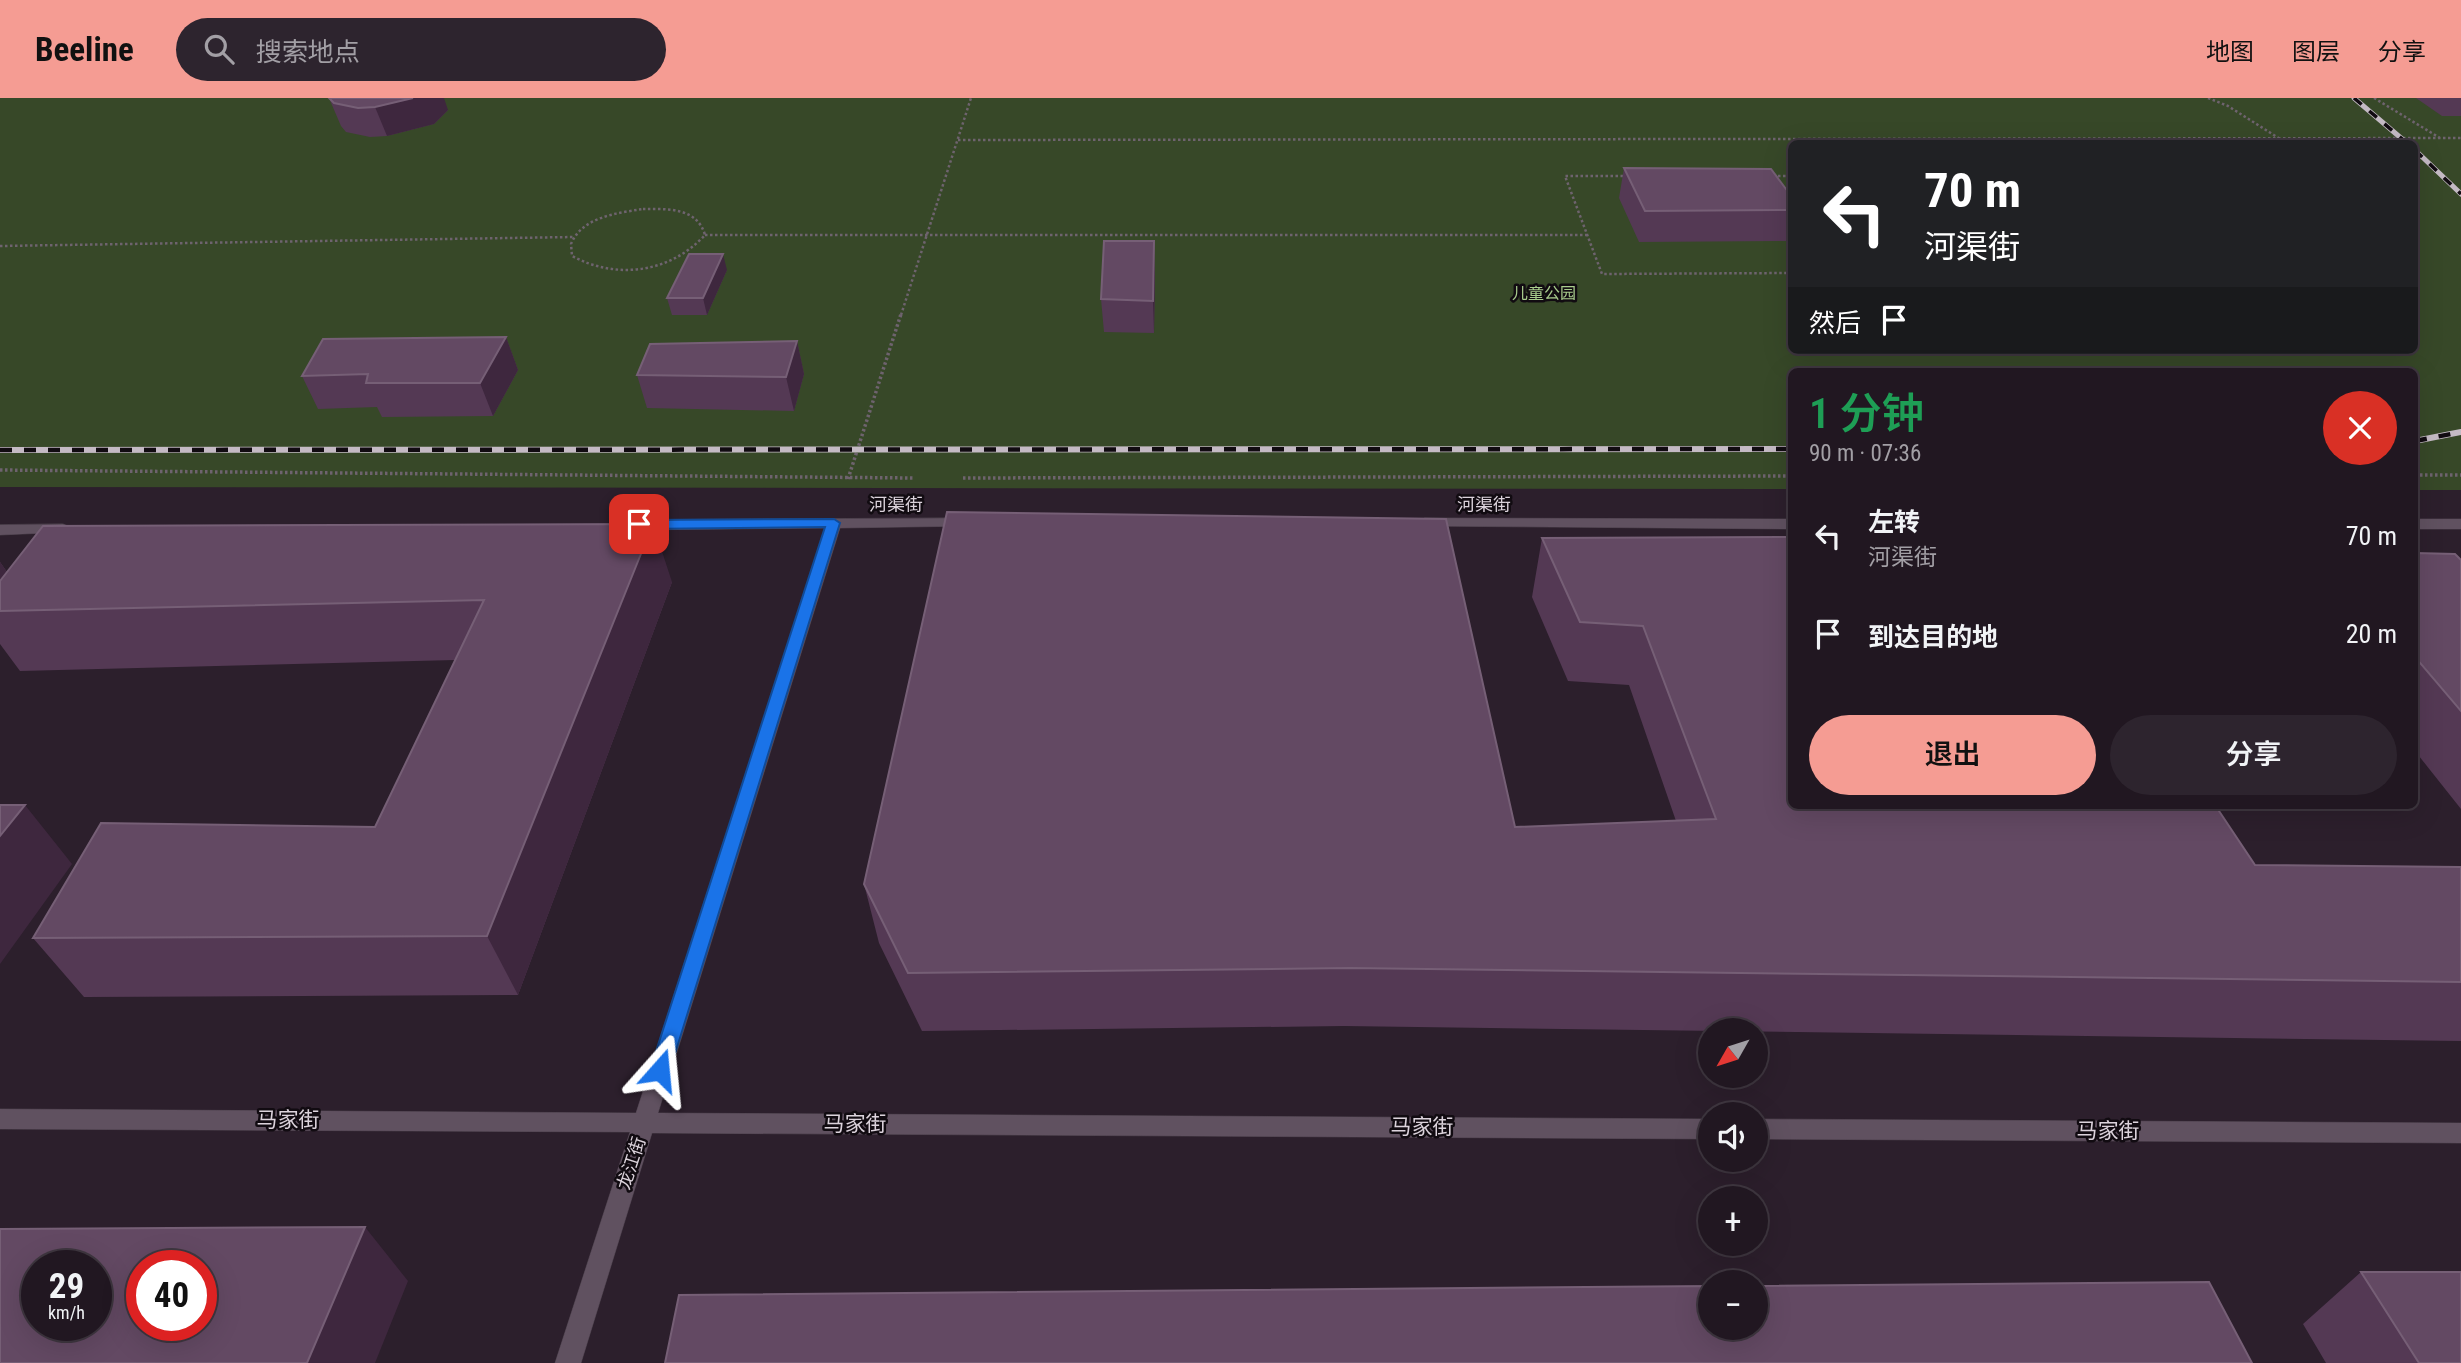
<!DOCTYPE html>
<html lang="zh">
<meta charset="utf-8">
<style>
:root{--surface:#211721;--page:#2d242e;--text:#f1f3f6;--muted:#a29fa5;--line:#3e363f;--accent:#f59c93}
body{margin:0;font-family:"Roboto Condensed","Noto Sans SC",sans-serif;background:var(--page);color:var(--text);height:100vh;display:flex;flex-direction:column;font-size:26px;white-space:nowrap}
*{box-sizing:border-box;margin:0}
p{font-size:23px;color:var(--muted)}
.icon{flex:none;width:38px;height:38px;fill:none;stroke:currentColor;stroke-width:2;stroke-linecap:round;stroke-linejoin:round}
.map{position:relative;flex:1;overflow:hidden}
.sheet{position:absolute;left:1788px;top:270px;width:630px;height:441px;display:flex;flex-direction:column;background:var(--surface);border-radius:10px;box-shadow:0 7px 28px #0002,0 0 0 2px var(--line)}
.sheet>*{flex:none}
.top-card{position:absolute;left:1788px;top:42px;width:630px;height:214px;border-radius:10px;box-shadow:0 7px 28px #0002,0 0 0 2px var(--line);background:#202124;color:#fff;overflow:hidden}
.needle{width:46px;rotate:231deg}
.tools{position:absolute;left:1698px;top:920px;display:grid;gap:14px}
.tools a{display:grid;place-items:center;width:70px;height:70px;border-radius:50%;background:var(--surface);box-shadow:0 7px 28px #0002,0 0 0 2px var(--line);font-size:35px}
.speed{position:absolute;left:21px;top:1152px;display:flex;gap:14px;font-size:35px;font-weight:700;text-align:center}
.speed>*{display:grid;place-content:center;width:91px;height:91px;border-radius:50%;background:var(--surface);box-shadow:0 7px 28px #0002,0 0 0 2px var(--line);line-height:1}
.speed small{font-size:18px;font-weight:400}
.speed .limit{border:10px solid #d22;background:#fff;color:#111}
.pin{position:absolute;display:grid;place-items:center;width:60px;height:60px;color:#fff;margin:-30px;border-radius:14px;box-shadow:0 4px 10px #0006}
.me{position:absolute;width:77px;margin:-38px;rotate:18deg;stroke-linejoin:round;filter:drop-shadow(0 0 5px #0008)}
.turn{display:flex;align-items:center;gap:24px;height:147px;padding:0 21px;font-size:32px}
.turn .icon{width:91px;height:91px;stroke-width:2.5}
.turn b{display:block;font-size:49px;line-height:60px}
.then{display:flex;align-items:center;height:66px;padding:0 21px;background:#0003;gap:14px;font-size:26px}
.round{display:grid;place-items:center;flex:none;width:74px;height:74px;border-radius:37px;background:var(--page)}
.overview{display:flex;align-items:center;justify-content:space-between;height:119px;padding:0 21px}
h1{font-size:42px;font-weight:600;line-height:52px;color:#1e9e55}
.action{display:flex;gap:14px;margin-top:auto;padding:14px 21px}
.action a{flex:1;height:80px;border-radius:42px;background:var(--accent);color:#111;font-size:28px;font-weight:600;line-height:80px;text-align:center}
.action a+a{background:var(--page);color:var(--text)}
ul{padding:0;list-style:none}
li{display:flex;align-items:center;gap:21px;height:98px;padding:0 21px}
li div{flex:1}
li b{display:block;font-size:26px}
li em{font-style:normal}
header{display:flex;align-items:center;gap:42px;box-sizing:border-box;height:98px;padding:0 35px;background:var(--accent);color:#111}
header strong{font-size:33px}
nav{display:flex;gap:38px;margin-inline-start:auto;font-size:24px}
.search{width:490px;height:63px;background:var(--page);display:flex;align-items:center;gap:18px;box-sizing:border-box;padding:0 24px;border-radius:38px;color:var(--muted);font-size:26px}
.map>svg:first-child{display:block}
.green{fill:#374828;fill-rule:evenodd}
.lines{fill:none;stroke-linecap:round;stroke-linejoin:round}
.minor-casing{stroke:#483d48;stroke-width:1}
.path-far1{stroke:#6e636e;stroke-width:2.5;stroke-dasharray:2.5 2.5;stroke-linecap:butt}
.path{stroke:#6e636e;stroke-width:3.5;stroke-dasharray:2.5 2.5;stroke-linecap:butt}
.minor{fill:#605160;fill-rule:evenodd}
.rail-far1-casing{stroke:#c4bac4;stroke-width:5}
.rail-casing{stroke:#c4bac4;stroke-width:6}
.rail-far1{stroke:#110b11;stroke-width:3.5;stroke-dasharray:10;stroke-linecap:butt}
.rail{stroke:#110b11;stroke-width:4.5;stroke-dasharray:12;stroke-linecap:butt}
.wall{fill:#543954}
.shaded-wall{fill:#3e273e}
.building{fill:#634963;stroke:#765f76;stroke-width:2;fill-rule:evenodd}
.route{fill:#1a73e8;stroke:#114b97;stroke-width:2}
.labels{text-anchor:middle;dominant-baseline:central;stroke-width:5;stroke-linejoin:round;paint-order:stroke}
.far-park-label{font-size:16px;fill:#a8cb8c;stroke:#110b11}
.street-label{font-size:18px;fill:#dcd3dc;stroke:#110b11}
.near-street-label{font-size:21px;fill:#dcd3dc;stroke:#110b11}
</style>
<header>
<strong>Beeline</strong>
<div class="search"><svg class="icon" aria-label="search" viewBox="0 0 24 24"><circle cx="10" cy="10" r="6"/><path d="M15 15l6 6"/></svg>搜索地点</div>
<nav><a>地图</a><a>图层</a><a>分享</a></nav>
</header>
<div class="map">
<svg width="2461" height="1265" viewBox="0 0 2461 1265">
<rect width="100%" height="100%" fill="#2c1f2c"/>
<path class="green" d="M0,0h2461v392h-46v-119h-623v118l-1792,-2zM1792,46h623v206h-623z"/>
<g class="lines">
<defs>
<path id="minor" d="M966,420l8,5 -3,3 -131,2 -182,585 1052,6v20l-1058,-6 -71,230h-26l75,-231 -630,-3v-20l636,4 189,-585 -195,2 -8,-5 8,-5z
M1425,420l367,1v10l-372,-3 -3,-3z
M2415,421h46v10h-46z
M63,426l5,2 3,3 -3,3 -68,3v-10z
M1755,1021l706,4v20l-706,-4z"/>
</defs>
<use href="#minor" class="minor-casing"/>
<path class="path-far1" d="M2208,0l20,8 60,38
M2374,0l66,40
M958,42l1503,-2
M1628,78h-63l37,98 190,-1
M1773,78h19
M643,111c24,0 54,-2 62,26 -35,38 -88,45 -133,21l-1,-12c11,-27 46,-31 72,-35z
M705,137h883
M0,148l573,-9
M901,217l70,-217"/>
<path class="path" d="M0,372l913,8
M2415,377h46
M963,380l829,-2
M848,381l53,-165"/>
<use href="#minor" class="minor"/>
<defs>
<path id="rail-far1" d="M2354,0l54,46
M2415,52l46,44"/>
<path id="rail" d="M2415,343l46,-9
M0,352l1792,-1"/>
</defs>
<use href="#rail-far1" class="rail-far1-casing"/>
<use href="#rail" class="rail-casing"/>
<use href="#rail-far1" class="rail-far1"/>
<use href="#rail" class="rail"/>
</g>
<path class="wall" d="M329,0l119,12 -14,14 -47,12 -17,1 -24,-5 -5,-6z
M2416,0h45v18h-19z
M1624,70l168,29v44l-153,1 -20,-44z
M727,172l-20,45h-35l-5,-17z
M1155,175l-1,60 -50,-1 -3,-33z
M506,239l12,33 -25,46 -111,1 -5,-10 -59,2 -16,-33z
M797,243l7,33 -10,37 -147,-3 -10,-33z
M1542,440l713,327 206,2v174l-1117,-15 -422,5 -43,-88 -15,-59 812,-63 -47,-136 -61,-4 -36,-84z
M2415,455l46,7v249l-46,-58z
M0,464l7,10 665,10 -154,413 -434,2 -51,-59 342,-111 80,-167 -435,11 -20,-27z
M2361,1174l100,91h-135l-23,-39z"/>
<path class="shaded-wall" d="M413,0h31l4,12 -14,14 -47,12 -12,-29z
M1154,143l1,32 -1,60 -1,-32z
M723,156l4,16 -20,45 -4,-17z
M506,239l12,33 -25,46 -13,-33z
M797,243l7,33 -10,37 -8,-34z
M653,426l19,58 -154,413 -31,-59z
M0,464l20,29 -20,20z
M25,707l47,59 -72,100v-128z
M365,1129l43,54 -33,82h-68z"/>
<path class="building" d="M329,0h84l-38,9 -17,1 -24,-5z
M1624,70l147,1 21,28v13l-147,1z
M1104,143h50l-1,60 -52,-2z
M689,156h34l-20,44h-36z
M506,239l-26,46h-114l2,-9 -66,2 21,-37z
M797,243l-11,36 -149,-2 13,-31z
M947,414l499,7 69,308 201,-8 -73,-193 -63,-4 -38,-84 250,-1v268h423l40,60 206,2v115l-1111,-14 -442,5 -44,-89z
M653,426l-166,412 -454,2 68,-115 274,4 109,-227 -484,11v-30l43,-55z
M2415,455l40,1 6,6v151l-46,-54z
M0,707h25l-25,31z
M365,1129l-58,136h-307v-134zM37,1167h59v60h-59zM142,1167h59v60h-59z
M2361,1174h100v91h-42z
M2209,1184l43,81h-1587l14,-68 1031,-9v42h45v-42z"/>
<path class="route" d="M834,421l6,4 -170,547 -3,6 -7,3 -7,-3 -3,-6 175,-543 -186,2 -7,-5 7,-4z"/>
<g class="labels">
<g class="far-park-label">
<text x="1544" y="195">儿童公园</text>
</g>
<g class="street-label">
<text x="896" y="406">河渠街</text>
<text x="1484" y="406">河渠街</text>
<text transform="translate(631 1065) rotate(-72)">龙江街</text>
</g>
<g class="near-street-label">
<text x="288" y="1022">马家街</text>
<text x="855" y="1026">马家街</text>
<text x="1422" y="1029">马家街</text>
<text x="2108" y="1033">马家街</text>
</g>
</g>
</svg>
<div class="tools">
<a><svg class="needle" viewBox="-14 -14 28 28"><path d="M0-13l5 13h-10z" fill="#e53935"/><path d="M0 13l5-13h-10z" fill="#a29fa5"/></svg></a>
<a><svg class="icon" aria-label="sound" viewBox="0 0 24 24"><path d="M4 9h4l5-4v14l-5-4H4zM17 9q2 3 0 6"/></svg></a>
<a>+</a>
<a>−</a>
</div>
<div class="speed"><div>29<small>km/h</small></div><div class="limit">40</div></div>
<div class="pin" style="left:639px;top:426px;background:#d93025"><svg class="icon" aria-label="arrive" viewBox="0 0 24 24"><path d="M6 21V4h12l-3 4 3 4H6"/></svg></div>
<svg class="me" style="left:660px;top:972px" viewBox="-20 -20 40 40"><path d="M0-17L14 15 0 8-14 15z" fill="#1a73e8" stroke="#fff" stroke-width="4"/></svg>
<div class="top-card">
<div class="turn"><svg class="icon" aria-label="left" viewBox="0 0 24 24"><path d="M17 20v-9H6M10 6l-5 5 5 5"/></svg><div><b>70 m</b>河渠街</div></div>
<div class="then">然后<svg class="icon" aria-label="arrive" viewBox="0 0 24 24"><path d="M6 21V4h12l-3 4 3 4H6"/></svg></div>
</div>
<section class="sheet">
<div class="overview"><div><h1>1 分钟</h1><p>90 m · 07:36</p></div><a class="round" style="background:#d93025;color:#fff"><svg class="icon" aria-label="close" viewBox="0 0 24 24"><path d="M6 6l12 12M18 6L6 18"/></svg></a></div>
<ul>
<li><svg class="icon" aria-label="left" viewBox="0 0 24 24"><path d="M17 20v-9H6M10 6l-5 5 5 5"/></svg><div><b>左转</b><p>河渠街</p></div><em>70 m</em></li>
<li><svg class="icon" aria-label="arrive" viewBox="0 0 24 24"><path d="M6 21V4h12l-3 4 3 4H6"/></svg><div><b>到达目的地</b></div><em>20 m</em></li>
</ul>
<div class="action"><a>退出</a><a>分享</a></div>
</section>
</div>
